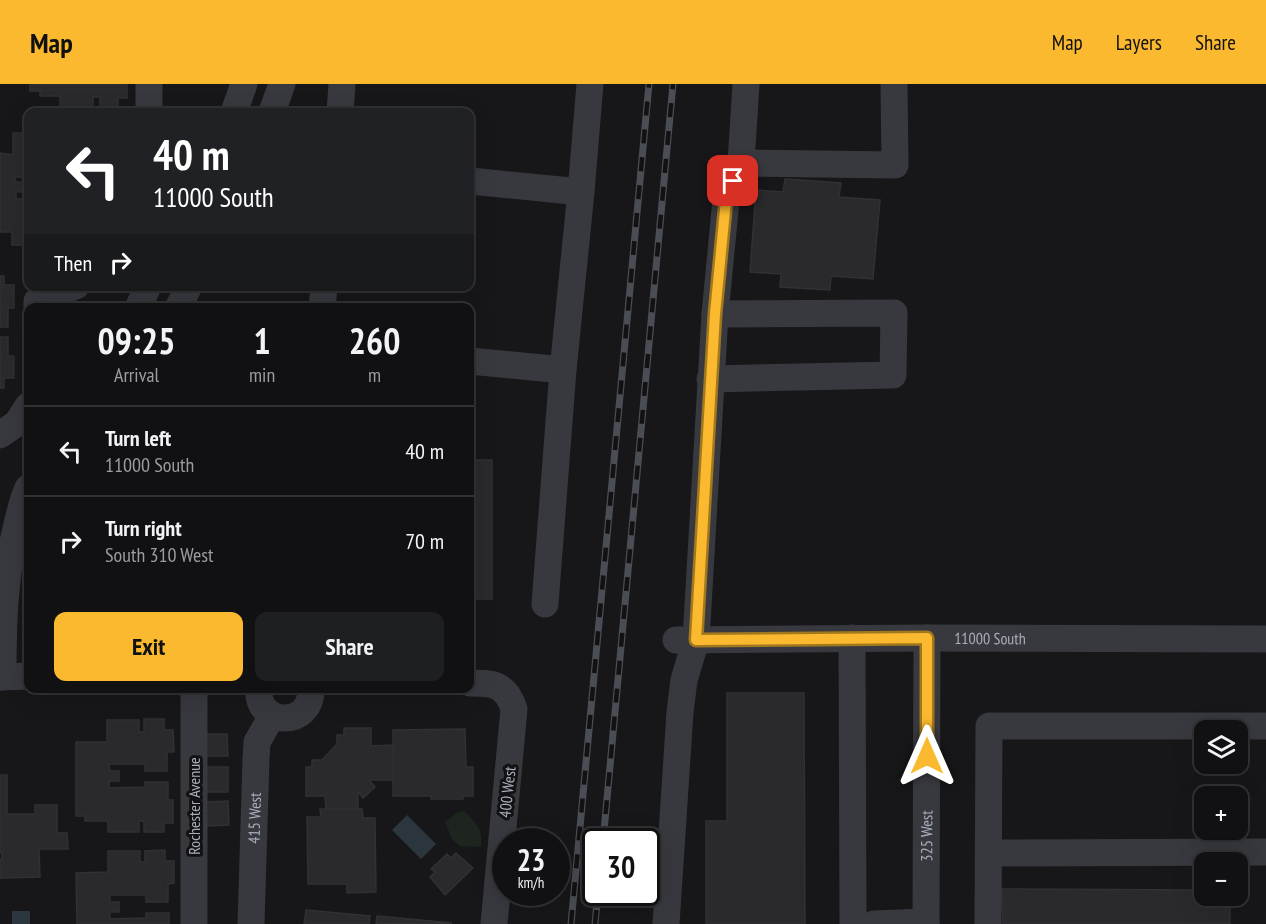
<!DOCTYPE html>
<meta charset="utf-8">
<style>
:root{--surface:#111113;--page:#1e1f21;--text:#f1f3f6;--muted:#9c9da0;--line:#303133;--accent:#fab92e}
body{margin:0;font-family:"PT Sans Narrow",sans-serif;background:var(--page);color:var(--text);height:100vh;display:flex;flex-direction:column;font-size:22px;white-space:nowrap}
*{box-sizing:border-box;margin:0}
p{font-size:20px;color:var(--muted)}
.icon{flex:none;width:33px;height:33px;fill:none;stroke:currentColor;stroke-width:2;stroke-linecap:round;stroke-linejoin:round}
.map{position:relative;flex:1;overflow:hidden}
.drawer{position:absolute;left:24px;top:219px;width:450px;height:390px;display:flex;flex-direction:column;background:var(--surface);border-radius:12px;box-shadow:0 6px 24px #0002,0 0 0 2px var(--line)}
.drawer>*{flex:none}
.top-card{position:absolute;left:24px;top:24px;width:450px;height:183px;border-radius:12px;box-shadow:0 6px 24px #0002,0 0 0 2px var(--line);background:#202124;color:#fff;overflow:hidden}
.fabs{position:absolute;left:1194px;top:636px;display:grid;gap:12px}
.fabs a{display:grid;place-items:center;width:54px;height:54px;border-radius:12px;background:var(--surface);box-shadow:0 6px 24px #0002,0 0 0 2px var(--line);font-size:30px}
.speed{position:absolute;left:492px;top:744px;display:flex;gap:12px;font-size:30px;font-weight:700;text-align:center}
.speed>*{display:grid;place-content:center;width:78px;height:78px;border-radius:50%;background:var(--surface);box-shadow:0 6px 24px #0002,0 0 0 2px var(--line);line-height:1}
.speed small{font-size:15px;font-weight:400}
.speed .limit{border:3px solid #111;border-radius:9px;background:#fff;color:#111}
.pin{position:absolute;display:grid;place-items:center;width:51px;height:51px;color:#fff;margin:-26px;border-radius:12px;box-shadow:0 3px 9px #0006}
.me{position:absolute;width:66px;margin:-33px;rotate:0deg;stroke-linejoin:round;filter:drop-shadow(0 0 4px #0008)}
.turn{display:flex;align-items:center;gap:21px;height:126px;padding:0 30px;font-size:27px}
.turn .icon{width:78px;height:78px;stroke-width:2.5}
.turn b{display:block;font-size:42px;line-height:51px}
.then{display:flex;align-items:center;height:57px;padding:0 30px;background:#0003;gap:12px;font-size:22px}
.eta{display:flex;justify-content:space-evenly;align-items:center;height:102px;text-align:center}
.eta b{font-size:36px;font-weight:700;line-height:42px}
.button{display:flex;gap:12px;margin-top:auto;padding:12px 30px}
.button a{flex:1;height:69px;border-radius:12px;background:var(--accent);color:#111;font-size:24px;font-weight:700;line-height:69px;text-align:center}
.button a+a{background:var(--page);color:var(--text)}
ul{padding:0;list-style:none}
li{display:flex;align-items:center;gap:18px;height:90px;padding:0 30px;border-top:2px solid var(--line)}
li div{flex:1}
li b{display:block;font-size:22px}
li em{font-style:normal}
header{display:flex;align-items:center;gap:36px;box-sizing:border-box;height:84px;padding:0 30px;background:var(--accent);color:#111}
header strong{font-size:28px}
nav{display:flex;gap:33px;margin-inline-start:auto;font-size:21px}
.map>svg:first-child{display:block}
.green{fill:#1d251e}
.water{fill:#2c363e}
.building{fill:#2a2a2d;stroke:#313135;stroke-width:1.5}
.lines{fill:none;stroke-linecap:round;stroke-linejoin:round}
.minor{stroke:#38393f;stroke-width:27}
.rail-casing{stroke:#4b4d54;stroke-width:7}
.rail{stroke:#121214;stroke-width:4.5;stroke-dasharray:14;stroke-linecap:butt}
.route-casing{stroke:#a2781e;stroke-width:15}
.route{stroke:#fab92e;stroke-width:10}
.labels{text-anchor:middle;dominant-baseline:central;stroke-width:6;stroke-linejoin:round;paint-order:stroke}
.street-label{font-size:16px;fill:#a9aeba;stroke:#121214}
</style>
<header>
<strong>Map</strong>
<nav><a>Map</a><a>Layers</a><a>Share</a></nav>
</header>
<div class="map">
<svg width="1266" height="840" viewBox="0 0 1266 840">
<rect width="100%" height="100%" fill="#171719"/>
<path class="green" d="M464,727c13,13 19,17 17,36l-21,-1 -8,-7 -7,-17 13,-10z"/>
<path class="water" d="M407,731l29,29 -15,15 -29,-29z
M12,827h18v13h-18z"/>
<path class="building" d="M30,0h97v14h-9v10h-18v-11h-7v11h-33v-12h-20v-5h-10z
M13,49h15v44h-13v5h9v10h-8v7h12v46h-16v-13h-12v-79l13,2z
M785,95l56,4 -2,14 41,3 -7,79 -42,-3 -1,14 -50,-3 1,-13 -31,-2 6,-82 27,2z
M0,192h4v9h10v23h-6v19h-8z
M0,253h8v19h6v22h-10v10h-4z
M470,376h22v139h-22z
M727,609h77l1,231h-99v-103h21z
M144,635h20v11h9l1,22h-7v19h-22v-7h-36l1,7h9v10h-10v7l36,-1v-5h23v18h5v23h-9v9h-20v-11h-5v11h-31v-11h-23v-5h-9v-74h31v-22h32v12h5z
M344,644h27v18l22,-1v35h-24l6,7 -12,11 -5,-7v18h-32l-1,-13h-19v-29h6v-7h10l15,-16v-9h7z
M465,645l1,38h7v29h-10v3h-32v-3h-38v-66z
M206,650h21l1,22h-22z
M206,683h22v25h-22z
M0,691h7v39h28v-9h22v28h10l1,16h-29l1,28 -40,1v-19h2v-6h-2z
M228,717l1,24 -22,1 -1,-24z
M320,725h42l1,9h12l1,74 -29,1v-9h-39l-1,-67h14z
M165,766v11h9v22l-6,1v18h-22v-7h-36v7h9v10h-9v7l36,-1v-5h23v11h-92l-1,-51 32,-1v-21h32v11h5v-11z
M456,769l17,15 -28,27 -15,-18 5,-5 -4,-3 16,-15 4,4z
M1002,805l202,1v6h26v28h-227z
M306,826l64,6 -1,8h-65z
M377,832l75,7 -76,1z"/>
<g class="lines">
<g class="minor">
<path d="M149,28v-28"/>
<path d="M234,28l10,-28"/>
<path d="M272,28l10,-28"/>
<path d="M340,28l2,-28"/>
<path d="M741,79l154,2 -1,-81"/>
<path d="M470,97l111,11 -18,178 -18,234"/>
<path d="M581,108l9,-108"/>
<path d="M37,224v-7l39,-15"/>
<path d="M138,224l10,-22"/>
<path d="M178,224l11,-22"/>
<path d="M322,224l2,-22"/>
<path d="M470,277l93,9"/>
<path d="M710,295l183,-4 1,-62 -179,1"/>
<path d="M0,351l17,-12 11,-17"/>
<path d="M852,554l1,286"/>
<path id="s1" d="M676,556l251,-2 339,1"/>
<path d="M0,593l28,-1"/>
<path d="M3,593c0,-48 1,-97 12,-144 4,-16 6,-30 13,-45"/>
<path d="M470,599c23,0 36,1 44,26l-20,215"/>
<path d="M259,604c-4,39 54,41 52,0"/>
<path d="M990,769l276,-1"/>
<path d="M194,840v-236"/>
<path id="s2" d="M251,840l5,-165 1,-17 15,-26"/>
<path d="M666,840l14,-212 4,-32 12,-40 19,-326 11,-114 15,-37 5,-79"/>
<path d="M874,840l52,-2"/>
<path id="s3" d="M926,840l1,-286"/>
<path d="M988,840l1,-198h277"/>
</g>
<defs>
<path id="rail" d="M603,758l70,-758
M571,840l78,-840
M595,840l3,-32"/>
</defs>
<use href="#rail" class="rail-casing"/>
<use href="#rail" class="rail"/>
</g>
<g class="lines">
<defs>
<path id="route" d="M733,97l-7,19 -11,114 -19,326 231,-2v118"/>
</defs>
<use href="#route" class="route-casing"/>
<use href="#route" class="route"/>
</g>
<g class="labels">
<g class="street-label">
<text stroke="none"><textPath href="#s1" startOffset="314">11000 South</textPath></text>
<text transform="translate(507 708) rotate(-84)">400 West</text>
<text transform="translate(194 722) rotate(-90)">Rochester Avenue</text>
<text stroke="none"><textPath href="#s2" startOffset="106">415 West</textPath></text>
<text stroke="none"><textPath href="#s3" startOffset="88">325 West</textPath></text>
</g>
</g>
</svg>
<div class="fabs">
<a><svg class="icon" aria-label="layers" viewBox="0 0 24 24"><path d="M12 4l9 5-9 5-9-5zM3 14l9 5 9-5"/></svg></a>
<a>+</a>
<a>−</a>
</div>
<div class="speed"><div>23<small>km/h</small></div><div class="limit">30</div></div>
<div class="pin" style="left:733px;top:97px;background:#d93025"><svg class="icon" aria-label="arrive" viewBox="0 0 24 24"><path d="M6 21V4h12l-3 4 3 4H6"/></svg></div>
<svg class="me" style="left:927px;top:672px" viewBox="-20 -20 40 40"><path d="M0-17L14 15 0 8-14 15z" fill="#fab92e" stroke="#fff" stroke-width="4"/></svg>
<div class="top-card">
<div class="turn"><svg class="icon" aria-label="left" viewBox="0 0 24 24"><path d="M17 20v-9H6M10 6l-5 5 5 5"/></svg><div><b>40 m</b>11000 South</div></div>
<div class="then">Then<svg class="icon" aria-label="right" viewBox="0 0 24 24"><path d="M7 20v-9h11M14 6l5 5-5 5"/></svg></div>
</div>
<section class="drawer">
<div class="eta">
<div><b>09:25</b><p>Arrival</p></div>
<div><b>1</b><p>min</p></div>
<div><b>260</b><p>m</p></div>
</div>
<ul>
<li><svg class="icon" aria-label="left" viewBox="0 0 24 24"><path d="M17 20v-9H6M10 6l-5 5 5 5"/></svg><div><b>Turn left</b><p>11000 South</p></div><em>40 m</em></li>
<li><svg class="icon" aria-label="right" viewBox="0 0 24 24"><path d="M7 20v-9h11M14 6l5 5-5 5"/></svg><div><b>Turn right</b><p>South 310 West</p></div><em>70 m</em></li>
</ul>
<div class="button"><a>Exit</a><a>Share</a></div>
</section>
</div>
